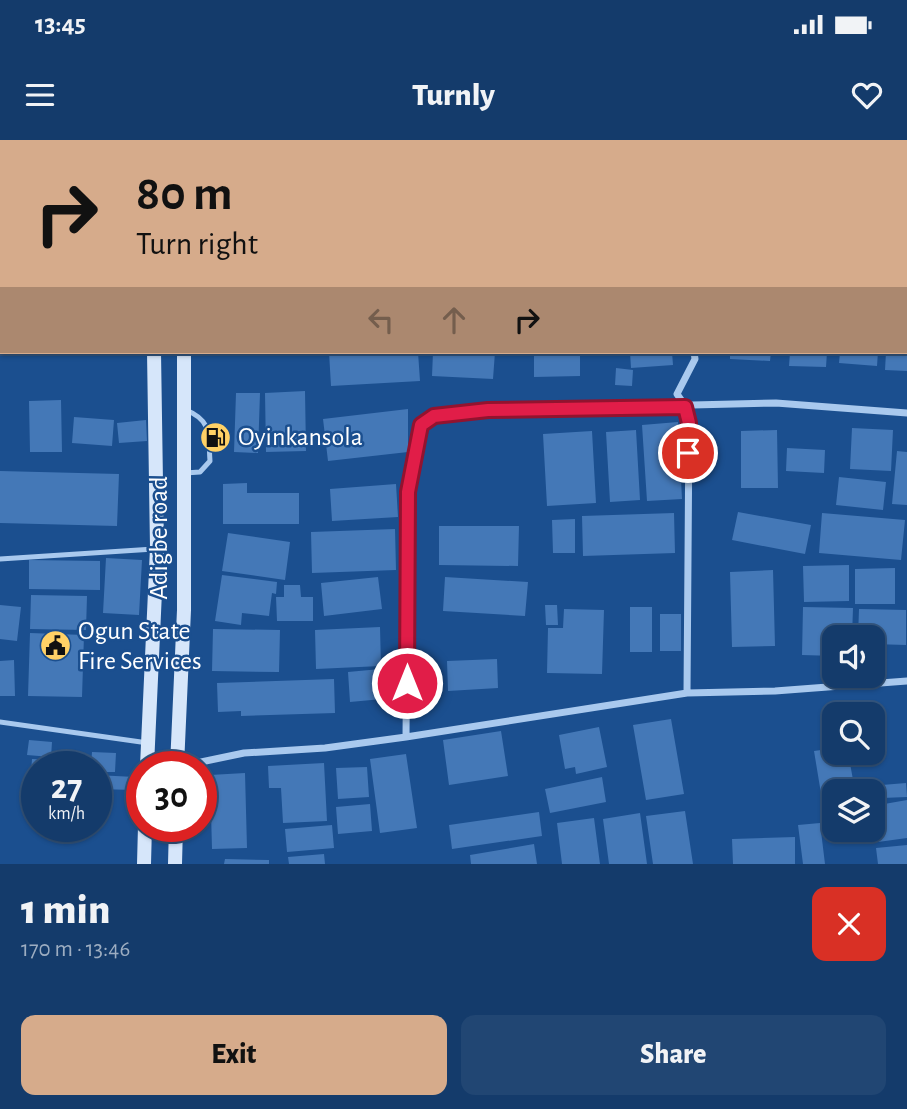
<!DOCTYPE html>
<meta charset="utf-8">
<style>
:root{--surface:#143b6b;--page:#214673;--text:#f1f3f6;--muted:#9dadc1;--line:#33557e;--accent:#d6ab8b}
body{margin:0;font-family:"Alegreya Sans",sans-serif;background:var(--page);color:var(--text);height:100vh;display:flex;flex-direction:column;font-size:26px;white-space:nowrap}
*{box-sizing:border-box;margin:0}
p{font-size:23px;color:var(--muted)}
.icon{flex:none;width:38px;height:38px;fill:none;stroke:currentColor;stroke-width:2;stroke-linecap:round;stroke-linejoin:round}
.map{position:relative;height:724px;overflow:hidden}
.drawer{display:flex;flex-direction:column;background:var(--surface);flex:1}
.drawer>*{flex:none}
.banner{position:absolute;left:0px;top:0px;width:908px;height:214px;box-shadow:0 2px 5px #0004,0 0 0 2px var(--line);background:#d6ab8b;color:#111;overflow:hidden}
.tools{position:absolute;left:822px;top:485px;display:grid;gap:14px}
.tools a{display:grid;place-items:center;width:63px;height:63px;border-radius:14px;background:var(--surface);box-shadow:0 2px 5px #0004,0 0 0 2px var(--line);font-size:35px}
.speed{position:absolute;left:21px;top:611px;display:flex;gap:14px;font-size:35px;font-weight:700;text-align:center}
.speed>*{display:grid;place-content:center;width:91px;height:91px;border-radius:50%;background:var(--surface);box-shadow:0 2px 5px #0004,0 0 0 2px var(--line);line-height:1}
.speed small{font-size:18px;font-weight:400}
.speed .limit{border:10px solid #d22;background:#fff;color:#111}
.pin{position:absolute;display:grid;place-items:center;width:60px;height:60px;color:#fff;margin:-30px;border:4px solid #fff;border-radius:50%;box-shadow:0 2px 7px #0007}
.me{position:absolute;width:77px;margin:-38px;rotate:0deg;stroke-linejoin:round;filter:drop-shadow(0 0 5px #0008)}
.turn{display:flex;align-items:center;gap:24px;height:147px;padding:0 21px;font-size:32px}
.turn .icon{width:91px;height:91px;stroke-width:2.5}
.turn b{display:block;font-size:49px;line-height:60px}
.lanes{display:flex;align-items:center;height:66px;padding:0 21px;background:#0003;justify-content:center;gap:35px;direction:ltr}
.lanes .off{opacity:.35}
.round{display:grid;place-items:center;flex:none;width:74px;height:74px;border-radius:14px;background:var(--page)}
.headline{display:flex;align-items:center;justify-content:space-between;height:119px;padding:0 21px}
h1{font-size:42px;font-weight:800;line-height:52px}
.action{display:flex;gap:14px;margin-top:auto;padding:14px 21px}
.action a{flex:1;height:80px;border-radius:14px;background:var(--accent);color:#111;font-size:28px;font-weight:800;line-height:80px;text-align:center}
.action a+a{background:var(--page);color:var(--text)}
.status{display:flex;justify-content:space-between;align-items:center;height:49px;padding:0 35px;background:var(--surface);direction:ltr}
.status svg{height:19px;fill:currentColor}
header{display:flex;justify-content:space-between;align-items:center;height:91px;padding:0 21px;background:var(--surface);font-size:32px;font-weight:800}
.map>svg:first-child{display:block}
.building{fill:#4478b7}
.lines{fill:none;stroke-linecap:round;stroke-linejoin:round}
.lane{stroke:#a9c9ee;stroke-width:5}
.street{stroke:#a9c9ee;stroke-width:7}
.secondary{stroke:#d6e6fa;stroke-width:14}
.route-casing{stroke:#92132f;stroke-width:18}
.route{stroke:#e11d48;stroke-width:12}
.labels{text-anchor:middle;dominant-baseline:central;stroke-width:5;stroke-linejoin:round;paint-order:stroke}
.poi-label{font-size:26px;fill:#fff;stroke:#1b4f8f;text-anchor:start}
.street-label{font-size:26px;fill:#fff;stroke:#1b4f8f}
</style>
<div class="status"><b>13:45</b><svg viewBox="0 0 49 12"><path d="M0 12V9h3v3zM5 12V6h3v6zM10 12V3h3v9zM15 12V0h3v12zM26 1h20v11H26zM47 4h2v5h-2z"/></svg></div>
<header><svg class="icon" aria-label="menu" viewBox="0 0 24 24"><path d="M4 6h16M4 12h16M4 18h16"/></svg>Turnly<svg class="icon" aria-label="heart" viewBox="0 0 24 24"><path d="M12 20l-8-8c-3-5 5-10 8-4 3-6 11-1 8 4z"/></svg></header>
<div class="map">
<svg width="907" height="724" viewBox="0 0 907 724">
<rect width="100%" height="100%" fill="#1b4f8f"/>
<path class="building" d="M329,212h89l2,29 -89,5z
M433,212h62l-2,27 -61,-3z
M534,212h46v24l-46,1z
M630,212h42l1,13 -42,3z
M730,212h41l-1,9 -40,-2z
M790,212h37l-1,15 -37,-1z
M840,212h38l-1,14 -38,-3z
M886,212h21v19l-22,-1z
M616,228l17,2 -1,16 -17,-1z
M305,251l1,60 -40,1 -1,-59z
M236,253h24l-2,60 -24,-1z
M61,260l1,52h-32l-1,-51z
M408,269v43l-80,9 -5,-42z
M74,277l40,3 -2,26 -40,-3z
M146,280l1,21 -28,2 -2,-20z
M678,282l4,77 -35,2 -5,-76z
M852,288l41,2 -2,41 -41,-2z
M636,290l4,70 -30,2 -4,-70z
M777,290l1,58h-37v-57z
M592,291l4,72 -49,3 -4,-72z
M787,308l38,2 -1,23 -38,-2z
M897,311l10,1v53l-15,-1z
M0,331l119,3 -2,52 -117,-3z
M839,337l47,5 -3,28 -47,-5z
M247,343v10h52v31h-76v-40z
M396,344l2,33 -66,4 -2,-32z
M738,372l73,13 -6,29 -73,-14z
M674,373l1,40 -92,3 -1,-40z
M822,373l83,7 -4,40 -82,-7z
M575,379v34h-22l-1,-33z
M439,386h80l-1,40 -79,-1z
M395,389l1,41 -84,3 -1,-41z
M228,393l62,9 -5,38 -63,-9z
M106,418l36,2 -3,55 -36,-2z
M29,420l71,1v29l-71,-1z
M849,425v36l-45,1 -1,-36z
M895,428v36h-40v-35z
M773,430l2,76 -43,1 -2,-75z
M222,435l55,7 -1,12 -4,-1 -3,23 -27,-3 -1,12 -26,-4z
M378,437l4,32 -58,7 -3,-33z
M445,437l83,5 -3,34 -82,-5z
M284,445h16l1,12h12v24h-36l-1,-24h8z
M31,455l56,1 -1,34 -56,-1z
M0,465l21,2 -4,34 -17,-2z
M545,465h12l1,20h-12z
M630,467h22v45h-22z
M803,467l50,1 -1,29h-17v19l-33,-1z
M564,469l40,1 -2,64 -55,-1 1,-45h15z
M859,469l47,1v35l-33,-1v-7h-15z
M660,474h21v37h-21z
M380,487l1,39 -65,3 -1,-39z
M213,489l67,1 -1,42 -67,-1z
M30,493l54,2 -2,62 -54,-1z
M497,519l1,29 -50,3 -1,-30z
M14,520l1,36h-15v-35z
M391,528l2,30 -43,4 -2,-30z
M334,539l1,34 -94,3v-5l-23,1 -1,-29z
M671,579l13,75 -38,6 -13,-75z
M599,587l8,40 -31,7 -1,-7 -10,2 -6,-34z
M501,591l7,45 -59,9 -6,-45z
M29,600l23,2 -1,15 -24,-2z
M835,608v4h13l7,39h-20v39l21,1 -28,5 -14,-85z
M92,612l24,1 -1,19h-19v-6h-5z
M406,614l11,74 -37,5 -10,-74z
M32,619l52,2v5h-47v22l-7,-1z
M324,623l3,58 -44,2 -2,-35h-12l-1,-22z
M367,627l2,30 -31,2 -2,-31z
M245,633l2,75 -35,1 -2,-74z
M96,635l39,2 -1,13 -38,-1z
M602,637l4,25 -56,11 -5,-24z
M906,643l1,14 -25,1v-13z
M907,660v38l-29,4 -5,-36z
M370,664l2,27 -34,3 -2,-27z
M685,671l8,53h-40l-7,-48z
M539,672l3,24 -90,13 -3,-24z
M640,673l7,51h-38l-6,-45z
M594,678l6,46h-38l-5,-41z
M820,683l5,41h-22l-5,-39z
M332,685l2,23 -47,4 -2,-23z
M795,697v27h-62l-1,-25z
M534,704l3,20h-66l-1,-9z
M907,705v19h-29l-2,-16z
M324,714l1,10h-36l-1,-7z
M225,719l44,1v4h-45z"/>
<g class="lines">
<path class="lane" d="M185,333l15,-1 10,-11c-2,-25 3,-40 -24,-51
M0,419l154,-10
M0,582l148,21"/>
<path class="street" d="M0,128h2
M687,553l2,-270 -3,-16 -9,-13 18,-35 -1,-7
M406,597l2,-245 13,-67 13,-9 54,-6 288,-7 131,10
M182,626l62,-13 81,-5 81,-11 281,-44 88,-2 132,-10"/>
<path class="secondary" d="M167,2v-2
M196,2v-2
M147,626l10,-218 -3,-196
M177,626l7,-156v-258
M144,724l1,-38
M175,724l1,-38"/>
</g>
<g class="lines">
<defs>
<path id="route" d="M407,543l1,-191 13,-67 13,-9 54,-6 197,-3 4,16 -1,30"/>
</defs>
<use href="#route" class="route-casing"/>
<use href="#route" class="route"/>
</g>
<defs>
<symbol id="fuel-disc" viewBox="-11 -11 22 22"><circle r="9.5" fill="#ffd166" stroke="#1b4f8f"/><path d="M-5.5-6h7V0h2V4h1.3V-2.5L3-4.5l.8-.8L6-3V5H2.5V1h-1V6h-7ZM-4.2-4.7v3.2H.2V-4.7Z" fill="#111"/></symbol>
<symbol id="civic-disc" viewBox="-11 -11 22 22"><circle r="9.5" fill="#ffd166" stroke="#1b4f8f"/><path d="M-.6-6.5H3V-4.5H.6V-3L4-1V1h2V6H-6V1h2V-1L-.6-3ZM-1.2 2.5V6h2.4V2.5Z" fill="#111"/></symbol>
</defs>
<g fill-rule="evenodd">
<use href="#fuel-disc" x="198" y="280" width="35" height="35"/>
<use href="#civic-disc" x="38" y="488" width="35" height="35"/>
</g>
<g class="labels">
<g class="poi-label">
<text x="238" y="297">Oyinkansola</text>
<text x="78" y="491">Ogun State<tspan x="78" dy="30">Fire Services</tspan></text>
</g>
<g class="street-label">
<text transform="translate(159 398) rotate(-90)">Adigbe road</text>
</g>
</g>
</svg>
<div class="tools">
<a><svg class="icon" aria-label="sound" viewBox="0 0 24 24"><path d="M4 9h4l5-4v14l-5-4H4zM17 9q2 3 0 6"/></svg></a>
<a><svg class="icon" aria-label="search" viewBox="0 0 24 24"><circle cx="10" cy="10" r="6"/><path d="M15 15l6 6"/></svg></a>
<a><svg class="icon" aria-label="layers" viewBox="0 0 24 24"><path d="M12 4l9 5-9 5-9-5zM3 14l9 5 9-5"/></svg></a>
</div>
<div class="speed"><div>27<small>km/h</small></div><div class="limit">30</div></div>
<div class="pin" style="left:688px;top:313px;background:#d93025"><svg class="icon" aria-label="arrive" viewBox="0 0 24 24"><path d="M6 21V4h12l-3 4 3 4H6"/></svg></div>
<svg class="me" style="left:407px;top:543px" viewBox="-20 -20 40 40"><circle r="17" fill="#e11d48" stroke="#fff" stroke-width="3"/><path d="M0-11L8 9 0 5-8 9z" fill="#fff"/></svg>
<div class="banner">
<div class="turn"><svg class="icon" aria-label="right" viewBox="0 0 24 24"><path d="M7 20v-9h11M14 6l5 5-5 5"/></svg><div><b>80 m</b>Turn right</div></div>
<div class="lanes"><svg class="icon off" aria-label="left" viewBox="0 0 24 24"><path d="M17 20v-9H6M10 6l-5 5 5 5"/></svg><svg class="icon off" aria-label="ahead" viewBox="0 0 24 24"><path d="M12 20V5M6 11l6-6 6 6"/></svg><svg class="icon" aria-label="right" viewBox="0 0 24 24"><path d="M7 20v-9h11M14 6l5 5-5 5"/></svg></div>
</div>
</div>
<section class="drawer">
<div class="headline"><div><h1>1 min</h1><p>170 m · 13:46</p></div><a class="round" style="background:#d93025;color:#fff"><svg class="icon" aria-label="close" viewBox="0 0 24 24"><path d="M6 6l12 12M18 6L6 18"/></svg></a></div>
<div class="action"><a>Exit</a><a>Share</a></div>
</section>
